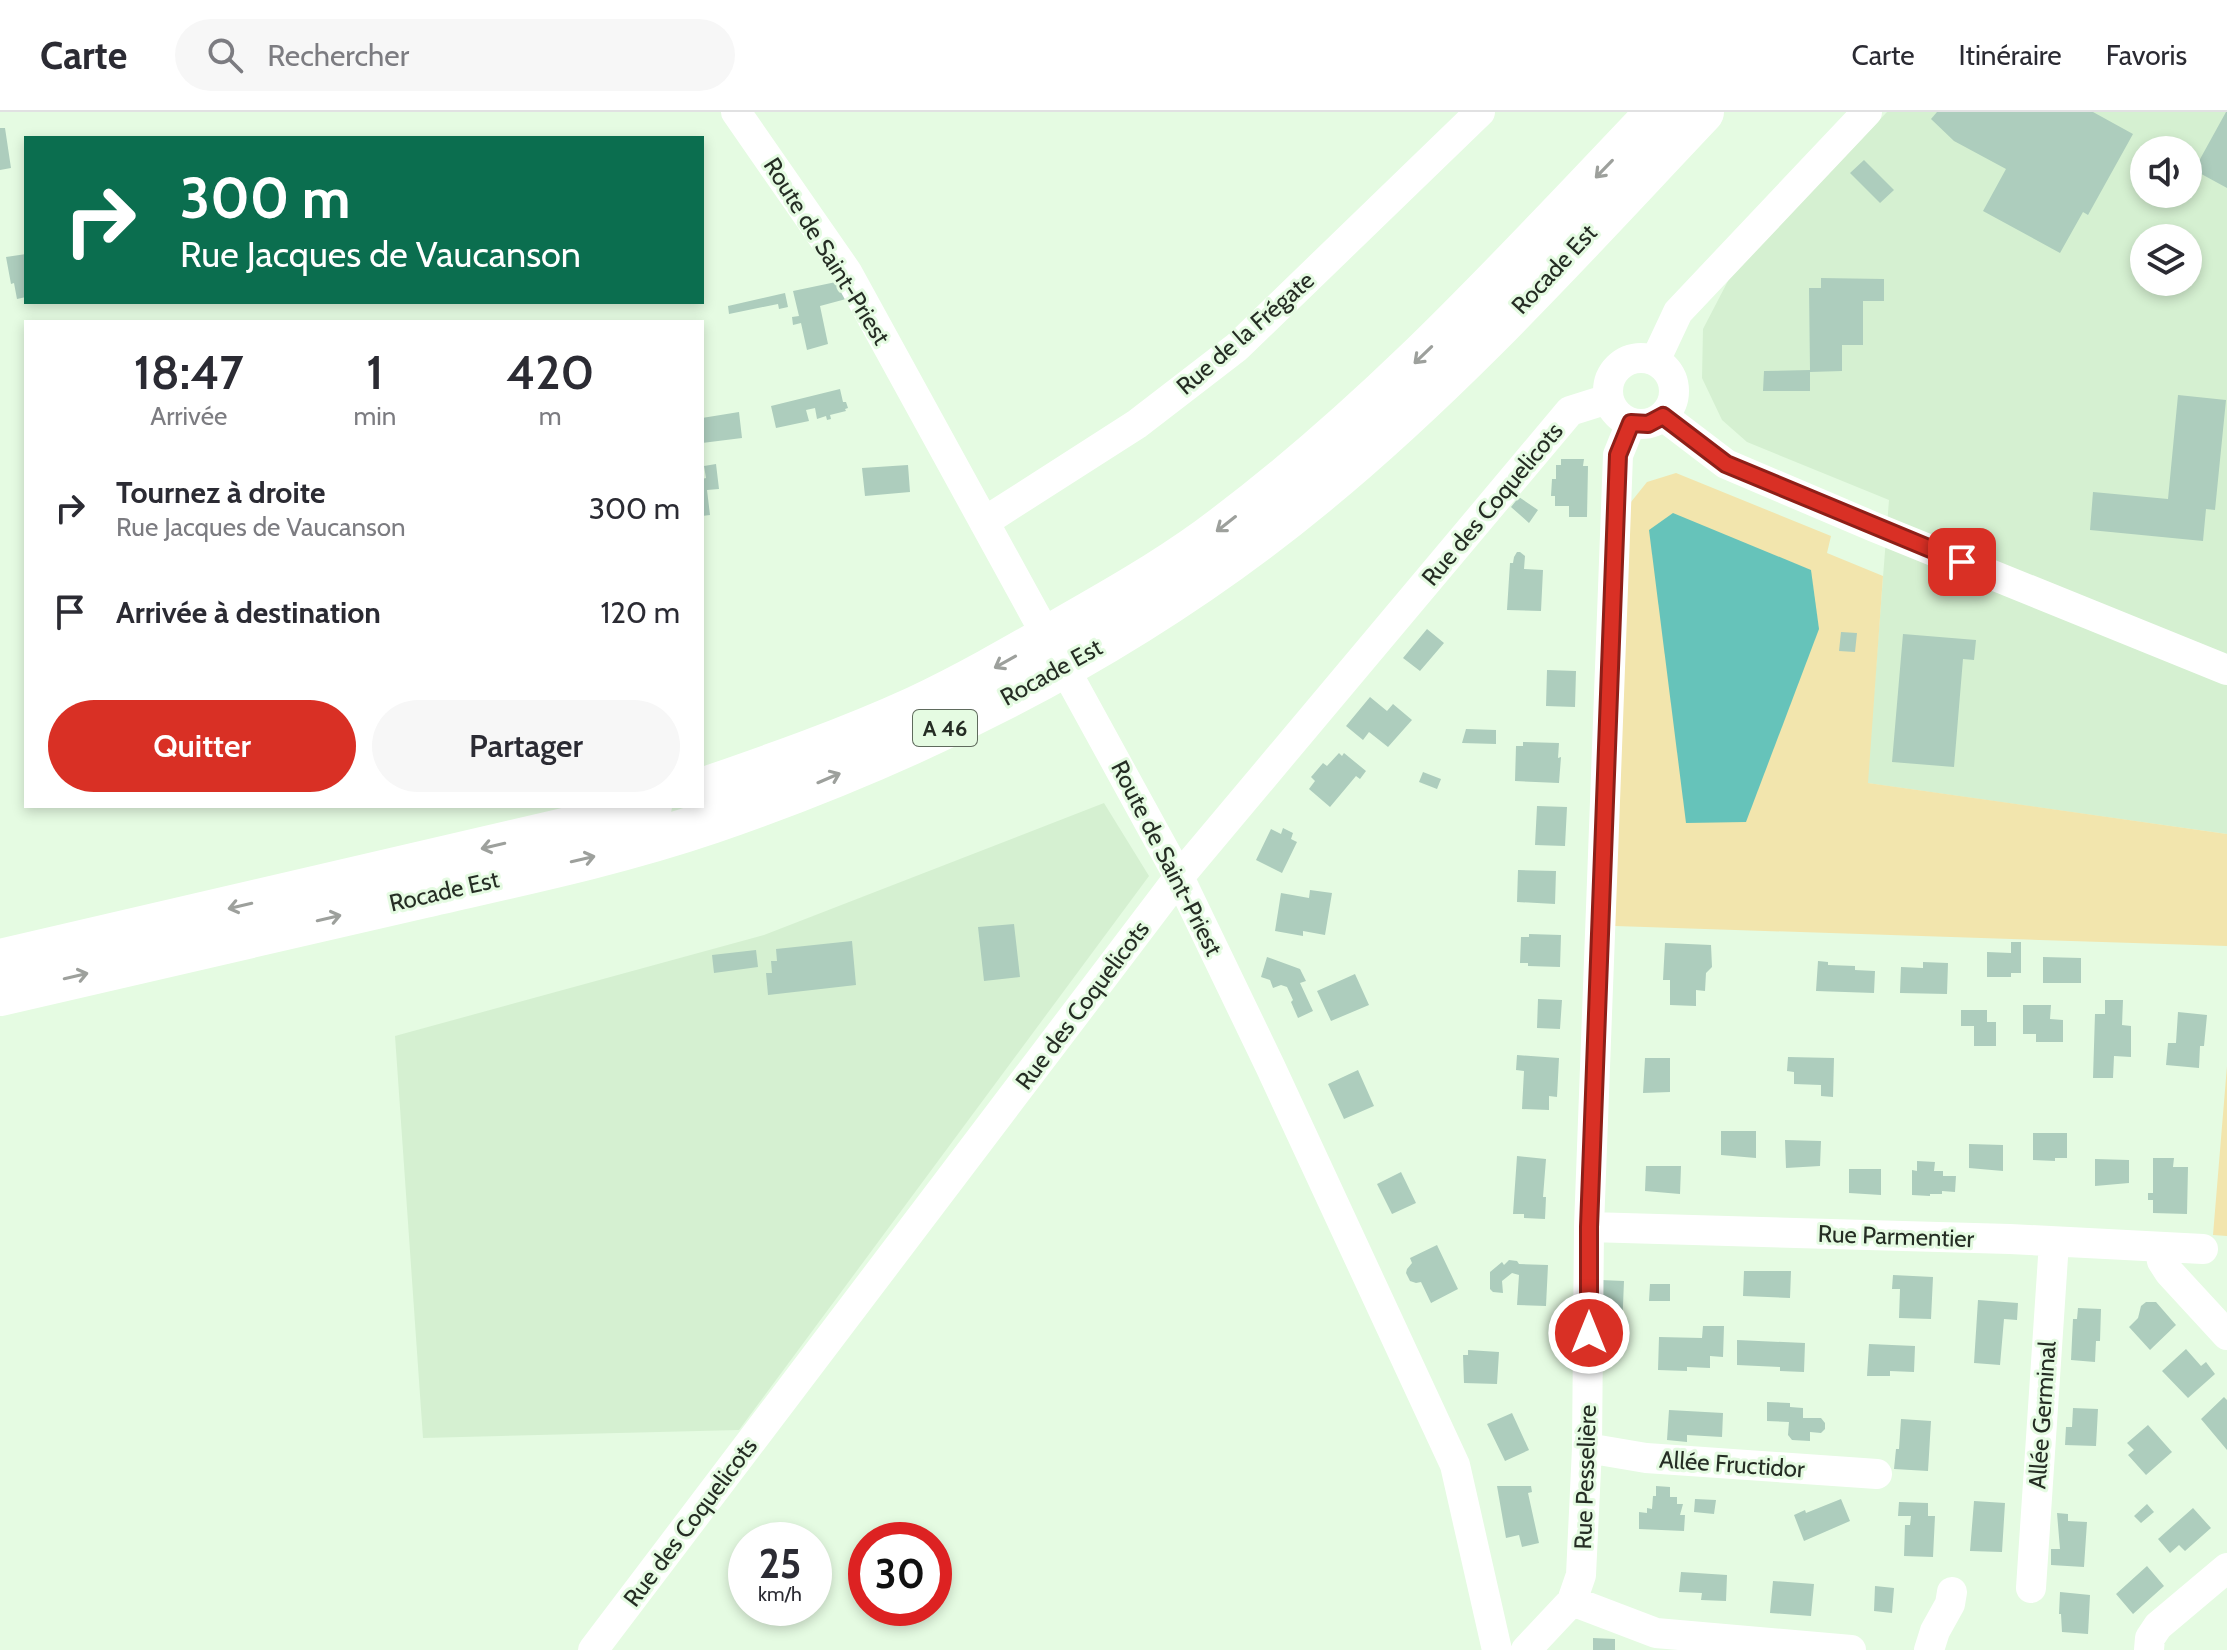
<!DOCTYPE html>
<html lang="fr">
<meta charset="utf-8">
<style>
:root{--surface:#fff;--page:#f7f7f7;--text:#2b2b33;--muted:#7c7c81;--line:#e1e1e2;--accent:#d93025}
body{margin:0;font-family:Cabin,sans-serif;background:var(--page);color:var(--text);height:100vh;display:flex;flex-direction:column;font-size:30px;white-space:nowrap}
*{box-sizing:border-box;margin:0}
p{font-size:26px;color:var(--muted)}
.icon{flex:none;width:44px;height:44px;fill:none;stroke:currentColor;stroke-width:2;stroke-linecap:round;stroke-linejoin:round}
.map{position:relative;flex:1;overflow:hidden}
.drawer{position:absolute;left:24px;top:208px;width:680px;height:488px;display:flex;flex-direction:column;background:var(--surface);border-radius:0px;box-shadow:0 4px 12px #0003}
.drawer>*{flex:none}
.hud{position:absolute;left:24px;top:24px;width:680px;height:168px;border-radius:0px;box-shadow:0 4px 12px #0003;background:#0b6e4f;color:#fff;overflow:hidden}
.tools{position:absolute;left:2130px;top:24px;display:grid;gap:16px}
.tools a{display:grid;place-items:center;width:72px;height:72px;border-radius:50%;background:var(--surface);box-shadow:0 4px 12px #0003;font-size:40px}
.speed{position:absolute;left:728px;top:1410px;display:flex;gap:16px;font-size:40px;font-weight:700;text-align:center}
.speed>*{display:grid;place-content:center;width:104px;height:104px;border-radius:50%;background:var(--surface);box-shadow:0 4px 12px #0003;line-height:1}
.speed small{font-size:20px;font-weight:400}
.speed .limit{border:12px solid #d22;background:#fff;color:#111}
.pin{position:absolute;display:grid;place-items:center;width:68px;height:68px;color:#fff;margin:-34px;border-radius:16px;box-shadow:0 4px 12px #0006}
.me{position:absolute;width:88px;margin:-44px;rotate:0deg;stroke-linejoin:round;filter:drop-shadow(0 0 6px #0008)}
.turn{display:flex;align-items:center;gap:28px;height:168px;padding:0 24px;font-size:36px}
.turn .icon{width:104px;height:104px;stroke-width:2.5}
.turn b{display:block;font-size:56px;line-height:68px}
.eta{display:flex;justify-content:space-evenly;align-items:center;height:136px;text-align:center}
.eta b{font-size:48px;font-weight:600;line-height:56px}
.cta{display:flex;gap:16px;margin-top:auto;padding:16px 24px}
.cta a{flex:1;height:92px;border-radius:48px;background:var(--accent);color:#fff;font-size:32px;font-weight:600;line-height:92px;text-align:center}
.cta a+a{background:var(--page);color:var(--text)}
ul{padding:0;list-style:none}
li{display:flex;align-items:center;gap:24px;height:104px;padding:0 24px}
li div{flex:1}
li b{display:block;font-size:30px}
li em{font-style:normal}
header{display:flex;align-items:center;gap:48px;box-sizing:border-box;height:112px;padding:0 40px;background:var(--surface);border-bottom:2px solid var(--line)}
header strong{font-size:38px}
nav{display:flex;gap:44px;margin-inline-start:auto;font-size:28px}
.search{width:560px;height:72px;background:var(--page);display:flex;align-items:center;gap:20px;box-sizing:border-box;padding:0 28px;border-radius:44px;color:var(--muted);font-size:30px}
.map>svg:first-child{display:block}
.built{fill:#d5f0d1;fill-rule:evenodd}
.green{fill:#f2e5ad}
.water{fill:#66c3ba}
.building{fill:#adcdbd}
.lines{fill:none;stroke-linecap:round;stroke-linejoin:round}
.minor{stroke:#fff;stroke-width:30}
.highway{stroke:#fff;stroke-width:44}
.oneway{stroke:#9da09c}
.route-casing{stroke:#8d1f18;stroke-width:20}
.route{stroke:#d93025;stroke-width:14}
.labels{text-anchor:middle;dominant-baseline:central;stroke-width:6;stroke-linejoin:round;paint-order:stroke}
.shield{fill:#e5fbe2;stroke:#5f6b5d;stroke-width:2}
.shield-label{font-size:22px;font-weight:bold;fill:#252d24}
.street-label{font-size:24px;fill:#252d24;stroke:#e5fbe2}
</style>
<header>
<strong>Carte</strong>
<div class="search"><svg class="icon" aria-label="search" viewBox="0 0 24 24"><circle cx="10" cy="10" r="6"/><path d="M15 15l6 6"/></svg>Rechercher</div>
<nav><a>Carte</a><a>Itinéraire</a><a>Favoris</a></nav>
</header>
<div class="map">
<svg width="2227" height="1538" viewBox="0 0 2227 1538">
<rect width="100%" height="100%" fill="#e5fbe2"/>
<path class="built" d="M1887,0h340v722l-360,-51 22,-283 -142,-58 -25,-22 -20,-42 1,-49 26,-50zM2144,38h44v44h-44zM2144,126h44v44h-44z
M1104,691l45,73 -410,554 -316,8 -28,-402 369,-101z"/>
<path class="green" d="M1676,361l155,63 -4,17 56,23 -15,207 359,51v112l-612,-20 12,-419 20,-25z
M2227,954v170l-14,-1z"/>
<path class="water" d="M1673,401l138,57 8,59 -73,193 -60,1 -37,-293z"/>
<path class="building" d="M1937,0h156l40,22 -45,81 -5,-3 -23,41 -77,-42 23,-42 -52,-28 -23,-22z
M2226,0h1v76l-33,-18z
M0,16h5l6,40 -11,2z
M1864,48l30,30 -14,13 -30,-30z
M26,142v43l-9,2 -3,-16 -3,1 -5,-27z
M1821,166l63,1v22h-21v44h-21v26l-32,1v19h-47l1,-20 46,-1 -1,-82h12z
M836,170l10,17 -26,7 8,38 -21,6 -6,-27 -8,2 -1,-8 7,-1 -6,-25z
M785,181l3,14 -9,2 -1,-5 -49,10 -1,-8z
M840,277l3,13h3l2,6 -3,1 1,2 -16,4 1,4 -4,1 -1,-4 -9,3 -2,-11 -9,2 3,11 -33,7 -5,-22z
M2178,283l48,5 -11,110 -9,-1 -3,32 -113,-11 3,-38 75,7z
M739,300l3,26 -40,5v-25z
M1561,347h23l-1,7h5l-1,51h-18v-11h-14v-10h-4l1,-17h4v-14h5z
M716,352l3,25 -12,1 3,25 -8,1v-37l4,-1 -2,-12z
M908,353l2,27 -45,4 -3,-28z
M1519,385l19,13 -9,13 -18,-16z
M1517,440h3l5,4 -1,13 19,1 -2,41 -34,-1 3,-47h3l1,-6z
M1427,517l17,14 -24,28 -17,-13z
M1841,520l16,1 -2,19 -16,-1z
M1903,522l73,6 -2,20 -11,-1 -9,108 -62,-5z
M1547,558l29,1 -1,36 -29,-1z
M1370,585l17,14 6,-7 19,16 -24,27 -19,-15 -6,8 -17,-14z
M1466,617l30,1v14l-34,-1z
M1523,630l36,1 -1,15 3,-1 -2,26 -44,-2 1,-35h7z
M1339,641l3,3 2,-3 22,18 -6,8 -4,-3 -26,31 -21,-18 6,-8 -4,-4 12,-14 4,3z
M1423,660l18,7 -4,10 -18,-7z
M1537,694l30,1 -2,39 -30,-1z
M1283,716l10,5 -2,6 6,3 -15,31 -26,-13 15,-31 10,5z
M1518,758l38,1 -1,33 -38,-2z
M1310,778l22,3 -7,42 -22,-4v5l-28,-5 6,-38 28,5z
M1014,812l6,53 -36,4 -6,-54z
M1529,822l32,1 -1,32 -32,-1v-3h-8l1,-26h8z
M852,829l4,44 -88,10 -2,-22h6l-1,-12h6l-1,-12z
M2011,830h10v31h-10v4h-24v-25l24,1z
M1665,831l46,2 1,22 -6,6 -1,18 -9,-1v16l-26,-1v-25h-7z
M756,838l2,17 -44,6 -2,-18z
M1267,845l33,12 6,12 -6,2 13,28 -15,7 -7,-16 2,-2 -6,-13 -6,-2 -8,3 -3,-8 -9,-3z
M2043,845l38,1v25h-38z
M1818,849l10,1v3l27,1v4l20,1 -1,22 -58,-2z
M1923,850l25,1 -1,31 -47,-1 1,-26 22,1z
M1355,862l14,31 -38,16 -14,-30z
M1538,887l24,1 -2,29 -23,-1z
M2105,888h18l-1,25 9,1v31l-17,-1 -1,22h-20l2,-64h10z
M2023,893h28l-1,14 13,1v22h-27v-8h-13z
M1961,898h26v12h9v24h-22v-20h-13z
M2178,900l29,3 -3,31h-4l-1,22 -33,-3 2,-22h8z
M1517,943l42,3 -2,39 -8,-1v14l-27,-1 2,-38 -8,-1z
M1788,945l46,1 -1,39 -12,-1v-11l-27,-1v-12l-7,-1z
M1645,946h25v34l-27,1z
M1358,958l16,36 -30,13 -16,-35z
M1721,1019h35v27l-35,-3z
M2033,1021h34v25h-12v3l-22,-1z
M1785,1028l36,1 -1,25 -34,2z
M1969,1032l34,1v26l-34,-3z
M1517,1044l29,3 -3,38h3l-1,22 -21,-1v-4h-11z
M2153,1046h21l-1,9h15l-1,47 -34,-1v-13h-5v-7h5z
M2095,1047l34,1v23l-34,3z
M1917,1049l18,1 -1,9h9v5h13l-1,16 -13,-1v3h-12v2l-18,-1v-25l5,1z
M1646,1054h35l-1,28 -35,-3z
M1849,1057h32v26l-32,-2z
M1401,1060l15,31 -24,11 -15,-30z
M1437,1133l21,44 -27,14 -10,-21 -5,1 -6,-2 -4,-8 1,-4 5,-6 -2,-5z
M1509,1148l8,1 2,3 29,1 -2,41 -29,-1 2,-30 -7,-2 -10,8 1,12 -10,-1 -3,-3v-17l12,-10 2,3z
M1744,1159h47l-1,27 -47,-2z
M1893,1163l40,2 -2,42 -32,-1 1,-29h-8z
M1601,1168l23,1 -2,49 -22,-1z
M1650,1172h20v17h-21z
M1978,1188l40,3 -1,17 -13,-1 -4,46 -26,-2z
M2146,1190h10l20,23 -26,25 -21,-23 9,-9 3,-12z
M2078,1196l23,1 -1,32h-4l-1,21 -24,-2 2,-41h4z
M1703,1214h21l-1,31 -13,-1v12l-23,-1v4l-29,-1 1,-33 43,1z
M1737,1228l68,3 -1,29 -24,-1v-4l-43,-2z
M1869,1232l46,2 -1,26 -24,-1v5h-23z
M2186,1237l15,17 5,-4 9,12 -27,24 -26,-27z
M1468,1238l31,2 -2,32 -33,-1 -1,-28h5z
M2224,1285l3,3v50l-26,-31z
M1767,1290l23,1v4l13,1v10h18l4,5v6l-4,4 -11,-1v9l-18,-1 -4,-5 1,-13 -22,-1z
M2073,1296l25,1 -2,37 -31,-1 1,-18h6z
M1669,1298l54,3 -1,24 -35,-2v7l-20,-2z
M1512,1301l17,37 -24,11 -18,-37z
M1901,1307l30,2 -3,50 -34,-2 2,-20h3z
M2148,1313l24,27 -26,23 -18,-20 6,-5 -7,-7z
M1497,1374h34l1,6 -4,1 11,50 -17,4 -3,-12 -13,3z
M1656,1374l14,1v10h7v7h6l-3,11h5l-1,16 -45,-2v-17l8,1v-5l5,1 1,-13h3z
M1695,1387l21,1 -2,14 -20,-2z
M1841,1387l9,22 -46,20 -10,-26 11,-5 1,3z
M1974,1389l31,2 -3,49 -32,-1z
M1899,1390l29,1v13h7l-2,41 -29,-1 1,-31h5l1,-9h-13z
M2147,1392l7,8 -13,11 -7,-7z
M2193,1396l18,20 -26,23 -6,-6 -9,8 -12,-14z
M2057,1401l11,1v7l19,1 -3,45 -33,-2v-16h9z
M2147,1454l17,20 -31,28 -17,-20z
M1681,1460l46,3 -1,26 -25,-1 1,-7 -23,-1z
M1773,1469l41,3 -3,32 -41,-3z
M1875,1474l19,2 -2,25 -18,-2z
M2060,1480l30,3 -2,39 -26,-2 -1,-18h-2z
M1593,1526l22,1v11h-22z"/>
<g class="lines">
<path class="minor" d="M736,0l111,160 332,605 91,189 185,399 42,185
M1608 279a33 33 0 1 1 66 0a33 33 0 1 1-66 0Z
M1655,249l23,-49 189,-200
M1663,304l63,48 148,63 353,143
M984,410l153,-98 100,-77 243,-235
M1589,1115l421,12 193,10
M2159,1135l3,14 7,11 58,63
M1587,1336l59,10 231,16
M2031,1476l23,-346
M1572,1489l84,32 195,17
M593,1538l586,-773 391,-466 38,-12
M1526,1538l46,-49 9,-26 6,-127 2,-221 29,-772 13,-32
M1929,1538l6,-19 15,-27 2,-12
M2149,1538l1,-12 8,-12 69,-58"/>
<path class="highway" d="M702,678c72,-25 144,-50 214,-82 49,-23 96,-50 143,-77 51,-29 102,-58 149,-92 169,-124 306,-276 450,-427
M0,849l586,-136 64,-19
M0,882c141,-33 283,-65 424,-98 96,-22 193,-42 287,-74 218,-75 427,-181 605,-328 140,-115 262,-251 386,-382"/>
</g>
<defs><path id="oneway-shaft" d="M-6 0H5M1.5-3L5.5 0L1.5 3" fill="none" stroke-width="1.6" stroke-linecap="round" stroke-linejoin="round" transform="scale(2)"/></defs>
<g class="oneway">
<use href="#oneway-shaft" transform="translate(1604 57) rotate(134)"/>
<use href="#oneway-shaft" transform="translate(1423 243) rotate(136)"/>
<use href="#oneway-shaft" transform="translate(1226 412) rotate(142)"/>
<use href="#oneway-shaft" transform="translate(1005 550) rotate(151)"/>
<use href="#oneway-shaft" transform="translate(829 666) rotate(-23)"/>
<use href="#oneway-shaft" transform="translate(493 734) rotate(167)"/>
<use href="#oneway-shaft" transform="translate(583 747) rotate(-13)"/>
<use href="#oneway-shaft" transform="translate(240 794) rotate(167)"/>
<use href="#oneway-shaft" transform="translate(329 806) rotate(-13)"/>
<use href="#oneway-shaft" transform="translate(76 864) rotate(-13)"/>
</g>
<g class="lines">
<defs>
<path id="route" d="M1589,1221v-106l29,-772 13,-32 17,1 15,-8 63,48 236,98"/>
</defs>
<use href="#route" class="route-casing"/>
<use href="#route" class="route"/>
</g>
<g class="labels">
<rect class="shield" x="913" y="598" width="64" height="36" rx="6"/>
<g class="shield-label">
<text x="945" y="616">A 46</text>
</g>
<g class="street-label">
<text transform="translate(827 139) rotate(58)">Route de Saint-Priest</text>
<text transform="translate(1554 157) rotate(-47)">Rocade Est</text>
<text transform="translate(1245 221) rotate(-41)">Rue de la Frégate</text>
<text transform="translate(1492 392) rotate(-50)">Rue des Coquelicots</text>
<text transform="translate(1051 560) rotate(-29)">Rocade Est</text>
<text transform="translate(1167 746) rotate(63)">Route de Saint-Priest</text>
<text transform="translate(444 779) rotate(-13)">Rocade Est</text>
<text transform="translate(1082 893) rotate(-53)">Rue des Coquelicots</text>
<text transform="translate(1896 1124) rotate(2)">Rue Parmentier</text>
<text transform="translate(2042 1303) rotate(-86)">Allée Germinal</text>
<text transform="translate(1732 1352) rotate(4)">Allée Fructidor</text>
<text transform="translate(1585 1365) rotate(-88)">Rue Pesselière</text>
<text transform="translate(690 1410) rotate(-53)">Rue des Coquelicots</text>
</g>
</g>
</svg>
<div class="tools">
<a><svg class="icon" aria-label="sound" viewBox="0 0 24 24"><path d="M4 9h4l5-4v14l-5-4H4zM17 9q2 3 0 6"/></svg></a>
<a><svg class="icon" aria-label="layers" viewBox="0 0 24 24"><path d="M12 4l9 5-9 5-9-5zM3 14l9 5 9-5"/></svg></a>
</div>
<div class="speed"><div>25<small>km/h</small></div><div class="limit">30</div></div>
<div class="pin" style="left:1962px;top:450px;background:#d93025"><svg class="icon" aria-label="arrive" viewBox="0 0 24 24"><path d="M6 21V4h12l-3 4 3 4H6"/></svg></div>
<svg class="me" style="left:1589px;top:1221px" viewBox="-20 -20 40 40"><circle r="17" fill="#d93025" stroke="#fff" stroke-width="3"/><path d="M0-11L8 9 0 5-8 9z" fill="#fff"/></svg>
<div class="hud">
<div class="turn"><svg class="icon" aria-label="right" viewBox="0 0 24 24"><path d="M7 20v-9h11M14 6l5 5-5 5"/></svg><div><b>300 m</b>Rue Jacques de Vaucanson</div></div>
</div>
<section class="drawer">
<div class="eta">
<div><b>18:47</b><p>Arrivée</p></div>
<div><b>1</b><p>min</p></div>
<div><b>420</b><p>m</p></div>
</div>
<ul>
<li><svg class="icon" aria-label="right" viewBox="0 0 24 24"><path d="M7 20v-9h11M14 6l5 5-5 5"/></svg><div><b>Tournez à droite</b><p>Rue Jacques de Vaucanson</p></div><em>300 m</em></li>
<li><svg class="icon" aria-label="arrive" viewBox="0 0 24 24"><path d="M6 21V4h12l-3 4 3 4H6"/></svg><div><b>Arrivée à destination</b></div><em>120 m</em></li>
</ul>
<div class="cta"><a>Quitter</a><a>Partager</a></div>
</section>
</div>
